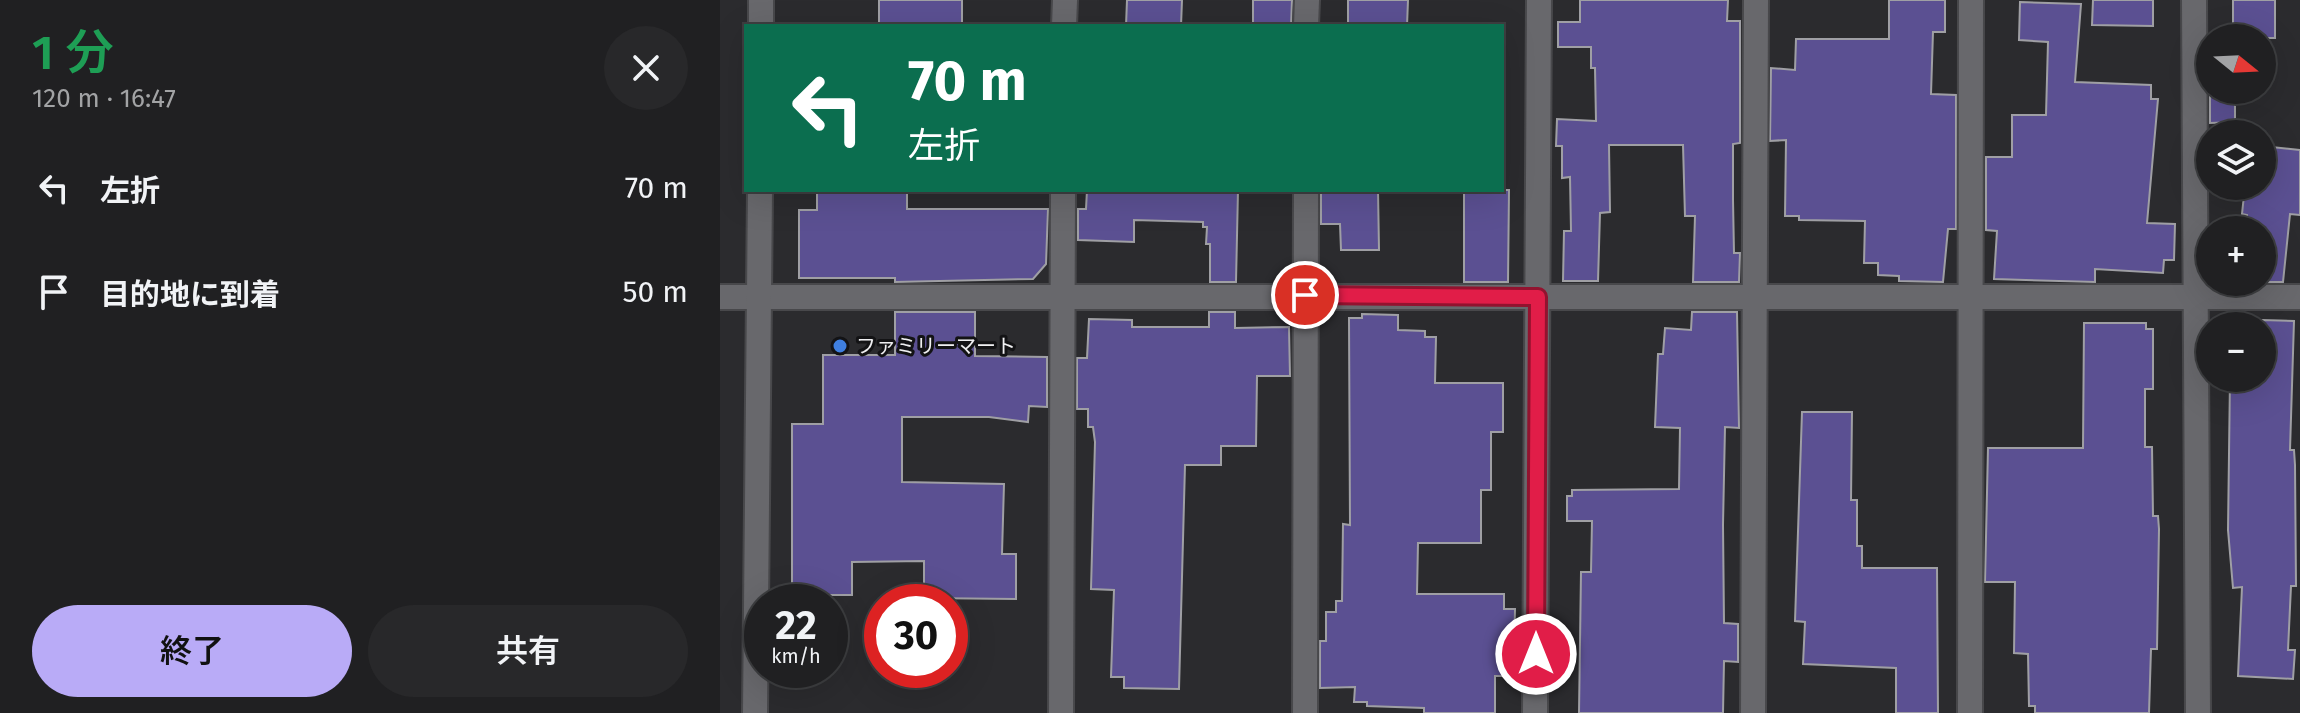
<!DOCTYPE html>
<html lang="ja">
<meta charset="utf-8">
<style>
:root{--surface:#202022;--page:#28282a;--text:#f1f3f6;--muted:#a2a3a5;--line:#3d3e40;--accent:#b9abf7}
body{margin:0;font-family:"Fira Sans","Noto Sans JP",sans-serif;background:var(--page);color:var(--text);height:100vh;display:flex;flex-direction:column;font-size:30px;white-space:nowrap}
*{box-sizing:border-box;margin:0}
p{font-size:26px;color:var(--muted)}
.icon{flex:none;width:44px;height:44px;fill:none;stroke:currentColor;stroke-width:2;stroke-linecap:round;stroke-linejoin:round}
.map{position:relative;flex:1;overflow:hidden}
.panel{display:flex;flex-direction:column;background:var(--surface);width:720px}
.panel>*{flex:none}
.banner{position:absolute;left:24px;top:24px;width:760px;height:168px;border-radius:0px;box-shadow:0 8px 32px #0002,0 0 0 2px var(--line);background:#0b6e4f;color:#fff;overflow:hidden}
.needle{width:52px;rotate:108deg}
.tools{position:absolute;left:1476px;top:24px;display:grid;gap:16px}
.tools a{display:grid;place-items:center;width:80px;height:80px;border-radius:50%;background:var(--surface);box-shadow:0 8px 32px #0002,0 0 0 2px var(--line);font-size:40px}
.speed{position:absolute;left:24px;top:584px;display:flex;gap:16px;font-size:40px;font-weight:700;text-align:center}
.speed>*{display:grid;place-content:center;width:104px;height:104px;border-radius:50%;background:var(--surface);box-shadow:0 8px 32px #0002,0 0 0 2px var(--line);line-height:1}
.speed small{font-size:20px;font-weight:400}
.speed .limit{border:12px solid #d22;background:#fff;color:#111}
.pin{position:absolute;display:grid;place-items:center;width:68px;height:68px;color:#fff;margin:-34px;border:4px solid #fff;border-radius:50%;box-shadow:0 2px 8px #0007}
.me{position:absolute;width:88px;margin:-44px;rotate:0deg;stroke-linejoin:round;filter:drop-shadow(0 0 6px #0008)}
.turn{display:flex;align-items:center;gap:28px;height:168px;padding:0 32px;font-size:36px}
.turn .icon{width:104px;height:104px;stroke-width:2.5}
.turn b{display:block;font-size:56px;line-height:68px}
.round{display:grid;place-items:center;flex:none;width:84px;height:84px;border-radius:42px;background:var(--page)}
.overview{display:flex;align-items:center;justify-content:space-between;height:136px;padding:0 32px}
h1{font-size:48px;font-weight:600;line-height:60px;color:#1e9e55}
.cta{display:flex;gap:16px;margin-top:auto;padding:16px 32px}
.cta a{flex:1;height:92px;border-radius:48px;background:var(--accent);color:#111;font-size:32px;font-weight:600;line-height:92px;text-align:center}
.cta a+a{background:var(--page);color:var(--text)}
ul{padding:0;list-style:none}
li{display:flex;align-items:center;gap:24px;height:104px;padding:0 32px}
li div{flex:1}
li b{display:block;font-size:30px}
li em{font-style:normal}
main{display:flex;flex:1;min-height:0}
.map>svg:first-child{display:block}
.building{fill:#5b5092;stroke:#9f9fa4;stroke-width:2}
.lines{fill:none;stroke-linecap:round;stroke-linejoin:round}
.street-casing{stroke:#48484b;stroke-width:28}
.secondary-casing{stroke:#48484b;stroke-width:28}
.street{stroke:#68686c;stroke-width:24}
.secondary{stroke:#68686c;stroke-width:24}
.route-casing{stroke:#92132f;stroke-width:20}
.route{stroke:#e11d48;stroke-width:14}
.shop-dot{fill:#3f7fe0;stroke:#131315;stroke-width:3}
.labels{text-anchor:middle;dominant-baseline:central;stroke-width:6;stroke-linejoin:round;paint-order:stroke}
.poi-label{font-size:20px;fill:#efeff1;stroke:#131315;text-anchor:start}
</style>
<main>
<section class="panel">
<div class="overview"><div><h1>1 分</h1><p>120 m · 16:47</p></div><a class="round"><svg class="icon" aria-label="close" viewBox="0 0 24 24"><path d="M6 6l12 12M18 6L6 18"/></svg></a></div>
<ul>
<li><svg class="icon" aria-label="left" viewBox="0 0 24 24"><path d="M17 20v-9H6M10 6l-5 5 5 5"/></svg><div><b>左折</b></div><em>70 m</em></li>
<li><svg class="icon" aria-label="arrive" viewBox="0 0 24 24"><path d="M6 21V4h12l-3 4 3 4H6"/></svg><div><b>目的地に到着</b></div><em>50 m</em></li>
</ul>
<div class="cta"><a>終了</a><a>共有</a></div>
</section>
<div class="map">
<svg width="1580" height="713" viewBox="0 0 1580 713">
<rect width="100%" height="100%" fill="#2b2b2e"/>
<path class="building" d="M159,0h83v26h-83z
M407,0h55l-1,26h-55z
M533,0h39l-1,26h-38z
M628,0h60l-1,26h-59z
M860,0h148l-1,21h13v122l-7,1v56l1,53h6l-1,29h-46l2,-66h-10l-2,-71h-74l1,67 -10,1 -2,68h-35l1,-50h7l-1,-54 -8,1v-32h-6l1,-27 39,2 -1,-53h-4v-21h-33v-25h22z
M1169,0h56v32h-12l-2,62 25,1v134h-8l-5,53 -44,-1v-5l-21,-1v-12h-14l1,-42 -66,-1v-4h-14l1,-76 -16,1 1,-73 24,2 1,-31h93z
M1373,0h60v26l-61,-1z
M1513,0h42v38h-42z
M1300,2l61,2 -6,78 76,3v14h7l-11,124 28,1 -1,36h-10l-1,13 -68,-4v13l-101,-3 3,-48 -11,-1v-73h26v-42h34l2,-73 -29,-2z
M1490,94h25v28l-25,1z
M1542,146l38,4v65l-10,-1 -7,68h-21v-52h-17l2,-15 -5,-1 3,-28h17z
M97,190h90v19h141l-2,55 -13,15 -138,3v-4h-96v-68h18z
M367,190h151l-2,92h-26v-38h-4l1,-17h-4v-5l-69,-2v22l-56,-2v-31h8z
M601,190h57l1,60h-38l-1,-26h-19z
M744,190h45l-1,92h-44z
M175,312h80v44l72,1v50l-18,-1 -1,16 -39,-5h-87v65l102,2 -2,70h14v45l-92,-1v-37l-72,1v33h-60v-171h31v-69h72z
M489,312h26v16l54,-1 1,49h-33l-1,70h-35v19h-36l-6,224 -55,-1v-11h-13l3,-87 -23,-1 4,-147 -2,-15h-5v-18h-11v-51h10l2,-39 43,1v7h77z
M972,312h45l2,116 -14,-1 -2,98 1,98 14,1v38l-14,-1 -1,52h-144l2,-141h10l1,-51h-25v-25h5v-6l107,-1 1,-61 -25,-1 3,-73h5l2,-26 26,2z
M642,314l36,1v15l27,1v6h11l-1,46h68v49h-12v58h-10v53h-63l-1,51h87v15h11l-1,49h-7v18h-12v37h-71v-5l-57,-2v-4h-13l1,-15 -35,1v-47h6v-29h10v-11h6l1,-77 7,1 -1,-207h13z
M1542,320l32,1 -4,129h4l1,15 1,121h-5l-3,64h7l-2,29 -55,-3 4,-89 -9,1 -5,-58 2,-152h32z
M1364,323h62v6h7v60h-8v58h7l1,69h5l1,13 -2,120h-6l-2,64h-114v-7h-6l-1,-52 -14,-1 1,-71h-30l3,-134h95z
M1082,412h50l-1,88h6v46h5v22h75l1,145h-42v-45l-93,-4 2,-42 -10,-1z"/>
<g class="lines">
<defs>
<path id="street" d="M1474,0l4,713
M344,26l1,-26
M586,26l1,-26
M0,297h1580
M341,713l2,-523
M585,713l1,-523
M815,713l4,-713
M1033,713l3,-713
M1250,713l1,-713"/>
<path id="secondary" d="M41,26v-26
M35,713l5,-523"/>
</defs>
<use href="#street" class="street-casing"/>
<use href="#secondary" class="secondary-casing"/>
<use href="#street" class="street"/>
<use href="#secondary" class="secondary"/>
</g>
<g class="lines">
<defs>
<path id="route" d="M585,295l233,2 -2,357"/>
</defs>
<use href="#route" class="route-casing"/>
<use href="#route" class="route"/>
</g>
<circle class="shop-dot" cx="120" cy="346" r="8"/>
<g class="labels">
<g class="poi-label">
<text x="136" y="346">ファミリーマート</text>
</g>
</g>
</svg>
<div class="tools">
<a><svg class="needle" viewBox="-14 -14 28 28"><path d="M0-13l5 13h-10z" fill="#e53935"/><path d="M0 13l5-13h-10z" fill="#a2a3a5"/></svg></a>
<a><svg class="icon" aria-label="layers" viewBox="0 0 24 24"><path d="M12 4l9 5-9 5-9-5zM3 14l9 5 9-5"/></svg></a>
<a>+</a>
<a>−</a>
</div>
<div class="speed"><div>22<small>km/h</small></div><div class="limit">30</div></div>
<div class="pin" style="left:585px;top:295px;background:#d93025"><svg class="icon" aria-label="arrive" viewBox="0 0 24 24"><path d="M6 21V4h12l-3 4 3 4H6"/></svg></div>
<svg class="me" style="left:816px;top:654px" viewBox="-20 -20 40 40"><circle r="17" fill="#e11d48" stroke="#fff" stroke-width="3"/><path d="M0-11L8 9 0 5-8 9z" fill="#fff"/></svg>
<div class="banner">
<div class="turn"><svg class="icon" aria-label="left" viewBox="0 0 24 24"><path d="M17 20v-9H6M10 6l-5 5 5 5"/></svg><div><b>70 m</b>左折</div></div>
</div>
</div>
</main>
